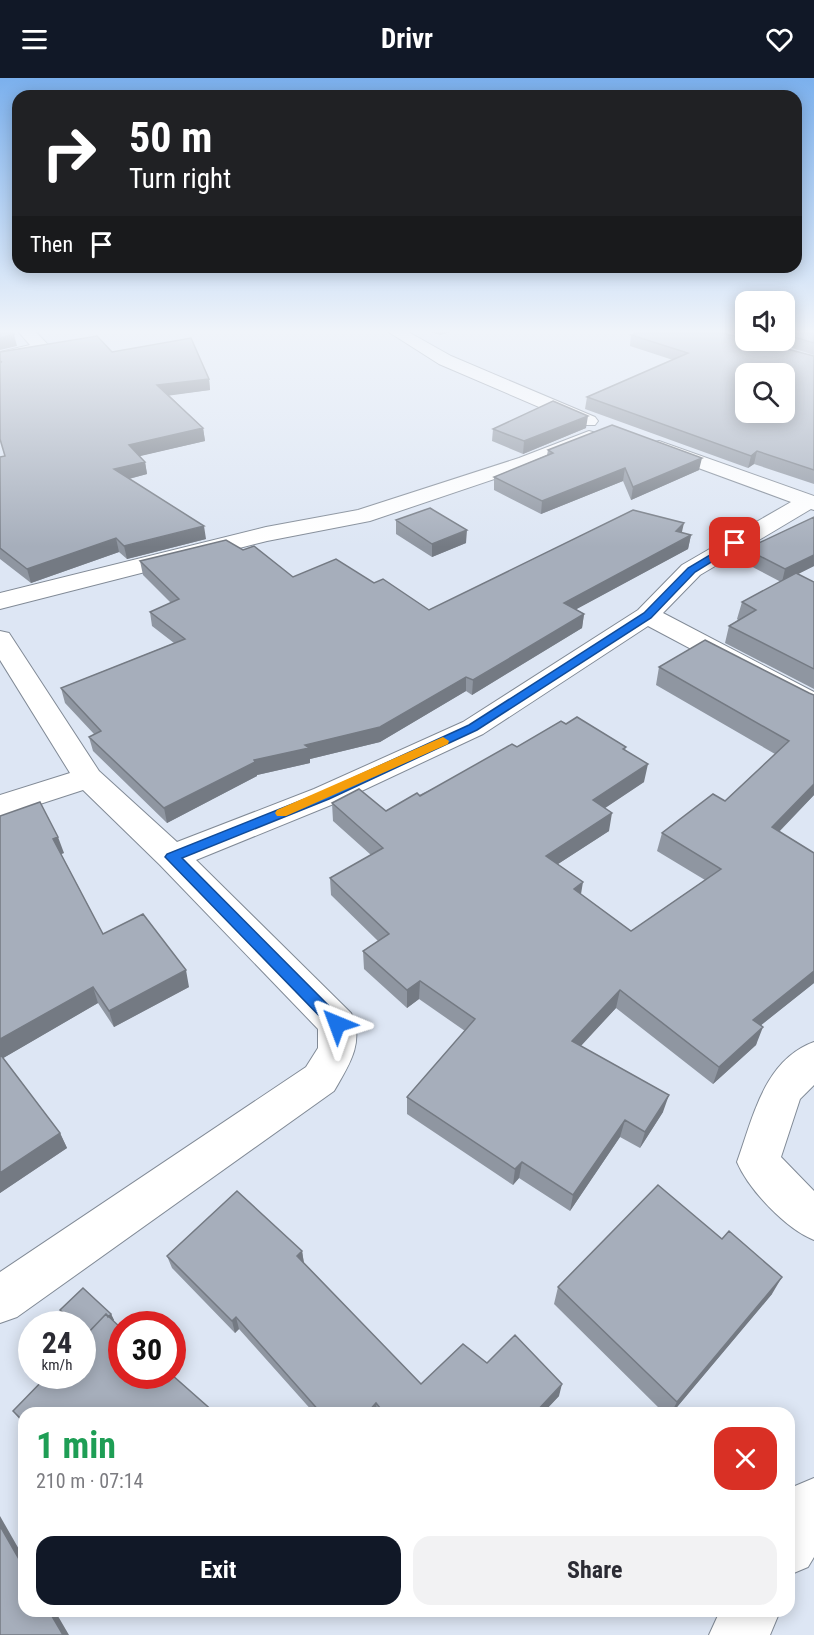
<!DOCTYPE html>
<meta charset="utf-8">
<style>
:root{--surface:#fff;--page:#f2f2f3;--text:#2b2b33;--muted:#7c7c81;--accent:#111827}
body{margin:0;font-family:"Roboto Condensed",sans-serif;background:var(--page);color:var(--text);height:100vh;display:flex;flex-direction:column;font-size:22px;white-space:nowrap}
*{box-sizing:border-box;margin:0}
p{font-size:20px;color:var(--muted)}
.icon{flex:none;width:33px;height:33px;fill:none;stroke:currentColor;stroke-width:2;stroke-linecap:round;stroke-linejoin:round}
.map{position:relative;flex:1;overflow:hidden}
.details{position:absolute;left:18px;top:1329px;width:777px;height:210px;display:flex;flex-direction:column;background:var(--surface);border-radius:18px;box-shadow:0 3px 15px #0003}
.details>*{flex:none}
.banner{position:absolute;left:12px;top:12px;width:790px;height:183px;border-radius:18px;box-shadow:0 3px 15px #0003;background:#202124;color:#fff;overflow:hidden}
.tools{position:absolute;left:735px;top:213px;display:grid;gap:12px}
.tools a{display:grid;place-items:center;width:60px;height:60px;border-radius:12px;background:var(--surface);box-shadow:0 3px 15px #0003;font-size:30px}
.speed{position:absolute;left:18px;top:1233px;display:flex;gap:12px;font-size:30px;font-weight:700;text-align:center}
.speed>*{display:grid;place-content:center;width:78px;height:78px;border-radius:50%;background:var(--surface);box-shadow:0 3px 15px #0003;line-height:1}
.speed small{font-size:15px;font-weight:400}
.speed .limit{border:9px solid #d22;background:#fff;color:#111}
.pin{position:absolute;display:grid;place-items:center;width:51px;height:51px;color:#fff;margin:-26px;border-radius:12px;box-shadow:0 3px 9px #0006}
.me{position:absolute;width:66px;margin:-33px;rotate:316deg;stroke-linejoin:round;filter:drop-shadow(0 0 4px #0008)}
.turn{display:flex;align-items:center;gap:21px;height:126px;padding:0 18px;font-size:27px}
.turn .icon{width:78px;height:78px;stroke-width:2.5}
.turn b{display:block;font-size:42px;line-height:51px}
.then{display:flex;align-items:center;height:57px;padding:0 18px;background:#0003;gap:12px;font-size:22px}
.round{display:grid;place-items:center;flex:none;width:63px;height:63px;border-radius:18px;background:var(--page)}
.headline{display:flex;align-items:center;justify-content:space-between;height:102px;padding:0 18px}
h1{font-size:36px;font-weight:700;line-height:45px;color:#1e9e55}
.primary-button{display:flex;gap:12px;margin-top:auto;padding:12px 18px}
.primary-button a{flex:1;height:69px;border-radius:18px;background:var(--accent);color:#fff;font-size:24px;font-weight:700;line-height:69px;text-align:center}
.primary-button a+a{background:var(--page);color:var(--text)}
header{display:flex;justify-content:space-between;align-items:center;height:78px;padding:0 18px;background:var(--accent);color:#fff;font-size:27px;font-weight:700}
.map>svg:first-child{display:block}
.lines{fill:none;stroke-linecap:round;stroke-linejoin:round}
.minor-casing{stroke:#818a96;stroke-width:2}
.minor{fill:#fff;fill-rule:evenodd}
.wall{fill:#8f96a1}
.shaded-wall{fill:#747a83}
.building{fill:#a6aebb;stroke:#747a83;stroke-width:1.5;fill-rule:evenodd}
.route{fill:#1a73e8;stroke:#114b97;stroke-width:1.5}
.slow{fill:#f59e0b}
</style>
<header><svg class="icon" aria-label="menu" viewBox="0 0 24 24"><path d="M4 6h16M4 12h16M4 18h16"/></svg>Drivr<svg class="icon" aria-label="heart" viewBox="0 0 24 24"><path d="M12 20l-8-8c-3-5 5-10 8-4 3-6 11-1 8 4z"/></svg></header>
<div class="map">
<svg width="814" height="1557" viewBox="0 0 814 1557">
<rect width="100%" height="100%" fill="#dde6f4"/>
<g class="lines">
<defs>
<path id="minor" d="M16,251h17l18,19 -3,4 -48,10v-10l30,-7z
M384,251h19l48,27 144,61 3,4 -3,4h-14l-142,-61z
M589,353l7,2 3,4 -3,4 -63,25 -163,55 -103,20 -267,68v-16l266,-66 92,-17 161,-52z
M659,363l155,55v14l-3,-1 -111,66 -37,38 151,79v20l-10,-3 -156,-83 -165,108 -147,69 -140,57 155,153c14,29 -2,52 -17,78l-317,226 -17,6v-51l306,-205 12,-19v-19l-158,-164 -77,-75 -83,27v-22l70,-22 -70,-113v-29l9,2 90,138 78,71 137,-53 149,-67 175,-112 44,-45 109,-63 -139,-51 -3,-4 3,-4z
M814,964v43l-14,14 -19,58 33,34v49c-28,-11 -65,-50 -77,-78 16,-44 27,-102 77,-120z
M814,1400v79l-6,10 -19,8v-78l6,-11z
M720,1533h60l-10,24h-61z"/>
</defs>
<use href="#minor" class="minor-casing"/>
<use href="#minor" class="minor"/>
</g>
<path class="wall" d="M423,251h35l-18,6z
M719,251h27v8z
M784,251h30v26l-48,-15h18z
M631,257l183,21v128l-60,-20 -6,4 -163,-59 2,-12 86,-37 -43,-14z
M0,274h112l97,27 1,11 -41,5 34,33 2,13 -66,15 6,6 2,12 -18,5 77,60 -79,20 -8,-7 -88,31 -31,-24v-102l5,-1 -5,-17z
M586,350l-63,26 -31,-13 1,-12z
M548,372l151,20 -68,30 -8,-19 -82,33 -47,-24v-13l53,-22z
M814,439v49l-16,8 16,8v107l-89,-46 4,-17 9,-6 -1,-1 5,-17 39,-20 -38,-20 3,-13z
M396,442l70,23 -34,14 -36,-23z
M682,455l9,2 -3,14 -112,60 8,5 -2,14 -110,67 -6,-4 -86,51 -70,17v4l-53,12v1l-90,47 -74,-72 -4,-14 5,-3 -29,-31 -4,-15 113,-45 -22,-17 -2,-14 21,-9 -28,-28 -3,-14 103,-11 50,27 81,6 55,27z
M659,589l155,28v100l-35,37 35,21v130l-54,43 -4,19 -43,39 -97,-76 -36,38 83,66 -23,36 -20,-11 -50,74 -51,-33 -6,7 -106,-71v-17l58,-66 -46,-32 -12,9 -43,-39 -1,-18 15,-10 -47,-46 -1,-17 41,-23 -38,-34 -1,-18 54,8 180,-87 60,23 -1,3 19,32 -39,26 4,23 -51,33 23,31 50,36 74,-51 -48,-29 5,-18 63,-32 50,-47 -119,-69z
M0,738l64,37 -3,1 42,80 86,53 -75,40 -16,-24 -95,55 57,75 7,15 -67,45z
M722,1161l50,55 -100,119h-8l-110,-109 4,-17z
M302,1173l2,12 117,121 66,-21 72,33 -16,17h-229l-75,-84 -4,4 -63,-65 -5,-12z
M60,1232l51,4 3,6 -90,93v12l-11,-14 71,-74 -2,-2v-11h-10l-8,-8z"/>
<path class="shaded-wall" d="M440,251h18l-18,6z
M14,256l3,12 -17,4v-12z
M209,301l1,11 -51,7 -2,-12z
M588,338l-2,12 -63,26 1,-13z
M203,350l2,13 -73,17 -3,-13z
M757,373l-3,13 -6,4 3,-12z
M702,380l-3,12 -68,30 2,-13z
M145,384l2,12 -30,8 -3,-13z
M625,390l-2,13 -82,33 1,-13z
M684,445l-3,13 10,-1 -3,14 -126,68 2,-14 112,-72z
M204,448l2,13 -79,20 -3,-13z
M467,452l-1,13 -34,14v-13z
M116,460l3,14 -88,31 -4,-14z
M814,477v11l-32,16 3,-13z
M584,536l-2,14 -110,67 1,-15z
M466,599v14l-86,51 -70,17v4l-53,12v1l-90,47 -3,-15 90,-48 51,-15z
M648,686l-4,18 -54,36 3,-18z
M814,706v11l-48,50 6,-18z
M612,735l-3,18 -65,42 2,-17z
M58,759l6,16 -6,2 -5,-16z
M583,804l-3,18 -6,-11z
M186,892l3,17 -75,40 -5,-16z
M814,893v12l-68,54 7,-17z
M420,903l-1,18 -12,9v-18z
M93,909l5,16 -98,57v-21z
M620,912l-4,18 -47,51 3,-18z
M763,949l-7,18 -43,39 6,-17z
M669,1017l-6,17 -23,36 5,-16z
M625,1042l-5,17 -50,74 3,-16z
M60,1055l7,15 -67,45v-20z
M522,1084l-3,16 -6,7 2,-16z
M302,1173l2,13 -7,-8z
M782,1199l-10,17 -100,119h-1l6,-11z
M111,1236l3,6 -23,24 -3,-7z
M236,1239l3,12 -4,4 -3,-12z
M562,1306l-3,12 -16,17h-8z
M376,1325l1,10h-10z
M0,1438l24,42v10l-24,-42z
M49,1533h6l14,24h-6z"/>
<path class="building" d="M0,251h5l9,5 -14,4z
M648,251h59l39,10v1h7l61,16v114l-57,-19 -6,5 -164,-59 101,-44 -57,-18zM746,296h38v38h-38z
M784,251h30v14l-30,-9z
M97,258l15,16 79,-14 18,41 -52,6 46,43 -74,17 16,17 -31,7 90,57 -80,20 -8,-8 -89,31 -27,-21v-91l5,-1 -5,-17v-77h2l-2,-1v-9z
M553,323l35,15 -64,25 -31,-12z
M612,347l90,33 -69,29 -8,-19 -83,33 -48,-24 59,-24 -5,-3z
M430,430l37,22 -35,14 -36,-24z
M633,432l51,13 -8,8 15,4 -127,68 20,11 -111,66 -7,-3 -86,50 -75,18 4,3 -55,12 1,2 -91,46 -75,-71 12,-6 -40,-43 124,-49 -35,-27 29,-13 -39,-38 86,-21 17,10 11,-4 39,31 43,-18 38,24 9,-4 46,31z
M814,439v38l-29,14 -39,-20z
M796,495l18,9v87l-85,-43 27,-16 -14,-8z
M705,562l104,53 5,2v89l-42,43 42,26v118l-61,49 10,7 -44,40 -99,-77 -48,51 97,54 -24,37 -20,-12 -52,75 -51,-33 -7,7 -108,-72 68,-78 -55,-38 -13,9 -44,-39 26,-17 -59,-56 53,-30 -51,-45 27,-14 27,22 31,-18 3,3 92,-52 5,3 44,-26 5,3 11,-7 49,30 -3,2 25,15 -55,36 19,13 -66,43 37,26 -9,7 57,42 90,-62 -59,-36 51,-39 12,7 64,-60 -130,-74z
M40,724l18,35 -5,2 50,95 40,-20 43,56 -77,41 -16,-24 -93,52v-223z
M0,976l60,79 -60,40z
M658,1107l64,54 7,-8 53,46 -105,125 -119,-115z
M237,1113l65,60 -5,5 124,128 42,-40 24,19 28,-28 47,49 -27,29h-151l-8,-10 -9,10h-46l-85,-96 -4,4 -65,-65z
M83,1210l28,26 -3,3 -2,-3 -20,21 -4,-3v-8h-7l-15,-14z
M106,1236l16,15v47l50,-1 43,38h-191v9l-11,-11 34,-35h35v-37z
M0,1448l24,42v43h25l14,24h-63z"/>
<linearGradient id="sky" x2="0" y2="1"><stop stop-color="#7bb0ed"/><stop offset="0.54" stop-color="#f0f4fa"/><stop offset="1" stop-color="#f0f4fa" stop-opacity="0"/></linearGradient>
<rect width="814" height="469" fill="url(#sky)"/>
<path class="route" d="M735,462l5,3 -1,2 -44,27 -44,46 -174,112 -148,69 -147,59 160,161 3,5 -3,4 -5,2 -6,-2 -166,-171 2,-3 153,-61 149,-68 175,-112 44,-45z"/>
<path class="slow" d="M443,659l6,4 -1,3 -162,72h-9l-2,-3 2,-3z"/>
</svg>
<div class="tools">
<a><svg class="icon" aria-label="sound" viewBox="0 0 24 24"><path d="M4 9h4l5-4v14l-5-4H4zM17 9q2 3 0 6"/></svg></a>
<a><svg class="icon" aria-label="search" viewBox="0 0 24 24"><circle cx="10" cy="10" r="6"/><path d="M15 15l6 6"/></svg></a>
</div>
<div class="speed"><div>24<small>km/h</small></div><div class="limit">30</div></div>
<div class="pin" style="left:735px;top:465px;background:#d93025"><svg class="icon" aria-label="arrive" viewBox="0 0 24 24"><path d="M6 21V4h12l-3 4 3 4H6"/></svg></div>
<svg class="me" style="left:337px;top:946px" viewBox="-20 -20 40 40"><path d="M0-17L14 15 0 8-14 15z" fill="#1a73e8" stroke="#fff" stroke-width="4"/></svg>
<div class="banner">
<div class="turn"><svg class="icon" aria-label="right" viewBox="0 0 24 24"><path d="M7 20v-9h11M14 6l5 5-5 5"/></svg><div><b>50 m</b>Turn right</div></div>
<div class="then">Then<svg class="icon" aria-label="arrive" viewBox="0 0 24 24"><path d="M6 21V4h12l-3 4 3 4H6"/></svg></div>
</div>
<section class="details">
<div class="headline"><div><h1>1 min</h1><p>210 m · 07:14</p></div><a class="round" style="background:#d93025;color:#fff"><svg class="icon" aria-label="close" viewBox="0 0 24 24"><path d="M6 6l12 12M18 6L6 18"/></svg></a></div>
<div class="primary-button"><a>Exit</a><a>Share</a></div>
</section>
</div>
